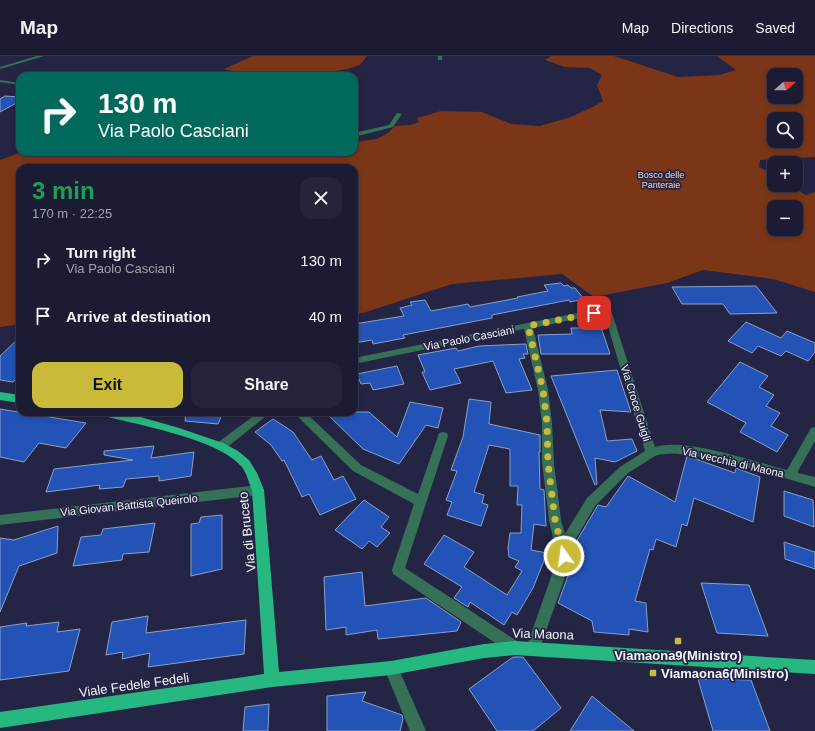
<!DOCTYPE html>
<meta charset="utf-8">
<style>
:root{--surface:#1b1b33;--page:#24243b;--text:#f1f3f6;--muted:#a0a1ac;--line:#39394e;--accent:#c9ba3a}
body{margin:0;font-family:Helvetica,sans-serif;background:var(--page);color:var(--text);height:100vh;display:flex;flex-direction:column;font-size:15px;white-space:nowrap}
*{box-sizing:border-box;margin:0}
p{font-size:13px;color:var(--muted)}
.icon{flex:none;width:22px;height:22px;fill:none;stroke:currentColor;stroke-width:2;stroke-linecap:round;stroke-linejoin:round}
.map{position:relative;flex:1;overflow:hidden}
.panel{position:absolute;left:16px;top:108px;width:342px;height:252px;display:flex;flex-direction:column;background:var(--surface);border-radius:12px;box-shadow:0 2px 6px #0003,0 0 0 1px var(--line)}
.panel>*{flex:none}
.guide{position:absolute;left:16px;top:16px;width:342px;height:84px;border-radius:12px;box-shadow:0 2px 6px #0003,0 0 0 1px var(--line);background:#00695c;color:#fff;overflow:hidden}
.needle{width:26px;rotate:69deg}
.buttons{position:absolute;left:767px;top:12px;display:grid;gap:8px}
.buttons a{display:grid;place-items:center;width:36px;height:36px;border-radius:8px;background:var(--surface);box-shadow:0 2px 6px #0003,0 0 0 1px var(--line);font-size:20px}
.pin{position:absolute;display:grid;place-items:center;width:34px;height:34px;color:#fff;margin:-17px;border-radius:8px;box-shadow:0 2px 6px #0006}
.me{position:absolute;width:44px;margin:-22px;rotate:346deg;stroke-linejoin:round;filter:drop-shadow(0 0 3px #0008)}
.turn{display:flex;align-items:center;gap:14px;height:84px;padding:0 16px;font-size:18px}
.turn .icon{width:52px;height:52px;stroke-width:2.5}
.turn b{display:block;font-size:28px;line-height:34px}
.round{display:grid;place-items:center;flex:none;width:42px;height:42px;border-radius:12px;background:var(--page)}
.overview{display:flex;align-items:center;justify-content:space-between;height:68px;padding:0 16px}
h1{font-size:24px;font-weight:700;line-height:30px;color:#1e9e55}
.button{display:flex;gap:8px;margin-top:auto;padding:8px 16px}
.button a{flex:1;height:46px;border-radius:12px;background:var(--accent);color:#111;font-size:16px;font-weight:700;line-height:46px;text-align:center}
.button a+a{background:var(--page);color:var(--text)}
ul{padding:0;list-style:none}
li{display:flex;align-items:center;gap:12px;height:56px;padding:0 16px}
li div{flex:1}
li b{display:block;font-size:15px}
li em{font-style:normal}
header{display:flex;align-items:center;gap:24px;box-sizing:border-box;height:56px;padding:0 20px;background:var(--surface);border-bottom:1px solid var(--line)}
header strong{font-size:19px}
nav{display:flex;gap:22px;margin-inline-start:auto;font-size:14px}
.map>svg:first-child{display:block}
.green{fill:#7b3617;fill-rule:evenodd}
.building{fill:#2353b7;stroke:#8ca0c5}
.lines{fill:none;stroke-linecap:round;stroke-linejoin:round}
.minor{fill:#367056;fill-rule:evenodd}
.major{fill:#27b882;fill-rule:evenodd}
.route{stroke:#c9ba3a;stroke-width:7;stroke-dasharray:0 12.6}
.poi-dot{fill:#c9ba3a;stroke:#242444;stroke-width:1.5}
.labels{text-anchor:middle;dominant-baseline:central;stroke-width:3.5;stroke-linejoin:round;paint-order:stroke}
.far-park-label{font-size:9px;fill:#f5d5c9;stroke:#242444}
.street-label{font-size:11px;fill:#f4f4fd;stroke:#242444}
.near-street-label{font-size:13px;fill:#f4f4fd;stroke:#242444}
.near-poi-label{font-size:13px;font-weight:bold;fill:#f4f4fd;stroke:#242444}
</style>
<header>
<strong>Map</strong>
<nav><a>Map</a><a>Directions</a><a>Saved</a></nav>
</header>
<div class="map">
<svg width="815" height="675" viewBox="0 0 815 675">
<rect width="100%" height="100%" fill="#242444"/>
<path class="green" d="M253,0h114l-7,9 -13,4 -27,5 -19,-3 -52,4 -25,-6z
M551,0h63l64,21 41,-2 17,-5 -19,-14h98v101l-55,3 -1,7 15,8v10h15l17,10 9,-3v100l-42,-13 -70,-9 -36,13 -73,14 -32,-23 -110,10 -89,29h-9v-145h-334v156l-20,3v-167l22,-8h332v-10l23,-3 11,-6 7,-7 15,-1 9,-3 -2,-4 24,-7 41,1 29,12 29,2 28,-8 25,-11 10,-6 -6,-16 5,-10 -12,-7 -25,-1 -20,-7zM774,19h22v22h-22zM774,63h22v22h-22zM774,151h22v22h-22z"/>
<path class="building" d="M5,40l15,1v4l-20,11v-13z
M561,227l3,3 4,-1 3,3h4l9,11 -14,3 -1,-2 -77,15v3l-89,17 2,3 -32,6 -1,-4 -18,3v-19l50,-8 -4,-8 12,-3 -2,-3 15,-2 6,11 37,-7 2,3 48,-9 -1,-1 31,-6 -4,-6z
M756,230l21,27 -47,1 -7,-10h-41l-10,-17z
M746,266l35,16 6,-7 28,12v9l-7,9 -22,-10 -5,5 -23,-10 -6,7 -24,-12z
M583,268h17l10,30h-69l-3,-19 34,-1 -1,-6h13z
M20,281v38l-7,7 -13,-2v-24z
M526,288l2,10h-5l2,4 -6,1 13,31 -26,3 -13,-32 -39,8 7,14 -31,7 -8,-18h3l-7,-17 38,-7 2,3 21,-5z
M740,306l28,14 -9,11 15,8 -8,11 14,7 -9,13 17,9 -11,17 -37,-20 6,-9 -39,-21z
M397,310l7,18 -31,6 -3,-7 -9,1 -4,-10z
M617,314l14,42 -31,-2 7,31 25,-2 5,12 -22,11 -20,-4 2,26 -2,1 -44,-109z
M469,343l22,3 -2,22 51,11v17h-1l1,37 4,1 2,36 -12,-2 -3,26 16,3 -14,35 -16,27 -5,-3 -8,13 -34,-23 -2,5 -14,-9 8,-11 -38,-23 20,-29 30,17 -10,15 43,28 15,-24 -7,-4 4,-6 -10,-4 -1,-9 2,-15h11l1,-28h-5l1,-19h-8v-37l-21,-4 -15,47 10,3 -2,8 6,2 -7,21 -34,-11 5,-13 -6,-2 11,-29 -6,-1 12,-33z
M410,346l33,6 -5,20 -12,-3 -27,39 -36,-15 -38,-37h44l28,25z
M0,353l86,14 -20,25 -27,-5 -15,19 -24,-5z
M186,356h37l-5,12 -33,-3z
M273,363l20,13 19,28 9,-4 13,24 9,-4 13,23 -36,16 -11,-21 -7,3 -18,-37 -2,1 -11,-16 -16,-13z
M154,390l-3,12 43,-6 -3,24 -32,5v-5l-33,3 -3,8 -24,2 1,-4 -54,7 8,-23 79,-9 -29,-5v-4z
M687,400l48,17 1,-5 24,9 -7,45 -59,-24 -7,28 -5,-2 -6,23 -20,-8 -3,11 -3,-1 -15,52 11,2 2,29 -19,-3v6l-35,-3 -2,-11 -34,-18 17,-46 1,-15 22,-37 8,2 22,-31 47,26z
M784,435l29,9 1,27 -30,-11z
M364,444l25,17 -8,10 9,6 -13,14 -8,-6 -7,8 -27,-19z
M222,459v54l-31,7v-52l8,-1 2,-6z
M155,467l-6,29 -26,2 -1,6 -49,6 8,-29 20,-2 2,-6z
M58,470l-1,27 -38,13 -19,46v-74l14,2z
M784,486l31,10v17l-30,-10z
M362,516l3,34 61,-8 35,24 -4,9 -79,8 -1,-9 -31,5v-8l-20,3 -2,-53z
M701,527l48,2 19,51 -51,-3z
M148,560l-2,17 100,-13 -2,34 -96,13 2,-14 -28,6 1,-7 -17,3 6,-33z
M59,566l-2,10 23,-3 -11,42 -69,9v-53l27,-4 -1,3z
M513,601h10l38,51 -28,23h-36l-28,-42z
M698,623l53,1 19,51h-57z
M366,636l-4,9 40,14 1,4 -3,12h-73v-35z
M592,640l42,35h-64z
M269,648l-1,27h-25l2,-24z"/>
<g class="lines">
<path class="minor" d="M37,0h7l-44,13v-2z
M438,0h4v4h-4z
M0,24l20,3v2l-20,-3z
M397,57l5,1 -9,13 -39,10v-4l35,-8z
M607,251l4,3 44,137c30,-10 100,15 132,23l24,-42 4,-1v14l-17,30v2l17,4v10c-33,-9 -131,-42 -160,-31l-27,17 -33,33 -21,36 -10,38 -24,68 -2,5 -5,2 -5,-2 -2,-5 24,-68 7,-24 -8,-36 -7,-57v-40l-4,-33 -14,-61 -170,35v-6zM604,257l41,138 -25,16 -33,31 -22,36 -4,-14 -7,-57 -2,-40 -4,-33 -15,-62z
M259,356h12l-46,37 -4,1 -4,-1 -1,-3 1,-3z
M293,356h12l56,53 57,29 20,-58 1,-3 4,-1 4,1 1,3 -43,132 115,75 2,5 -2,5 -5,2 -5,-2 -117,-79 -1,-4 22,-66 -61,-33z
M258,429l4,2 2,3 -2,3 -4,2 -258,30v-10z
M391,605l5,2 30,68h-16l-26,-63 2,-5z"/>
<path class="major" d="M0,336l20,3v8l-20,-3z
M99,356h20l18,4 42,12 44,15 15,8 11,9 8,13 7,17 15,182 112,-11 93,-17 31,-3 300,19v14l-300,-19 -31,3 -93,17 -119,12 -272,41v-16l264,-38 -12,-184c-3,-7 -5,-16 -10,-23 -23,-28 -103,-42 -138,-51l-4,-1z"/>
</g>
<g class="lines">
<path class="route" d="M564,500l-9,-36 -7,-57 -1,-40 -4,-33 -15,-64 66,-13"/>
</g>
<g class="poi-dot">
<rect x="674" y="581" width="8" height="8" rx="2"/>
<rect x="649" y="613" width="8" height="8" rx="2"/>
</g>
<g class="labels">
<g class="far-park-label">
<text x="661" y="119">Bosco delle<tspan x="661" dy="10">Panteraie</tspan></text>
</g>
<g class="street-label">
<text transform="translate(469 282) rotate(-11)">Via Paolo Casciani</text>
<text transform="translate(636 347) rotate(73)">Via Croce Guigli</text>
<text transform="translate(733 406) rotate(13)">Via vecchia di Maona</text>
<text transform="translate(129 449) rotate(-6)">Via Giovan Battista Queirolo</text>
</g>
<g class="near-street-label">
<text transform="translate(247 476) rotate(-96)">Via di Bruceto</text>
<text transform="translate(543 578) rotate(2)">Via Maona</text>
<text transform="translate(134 629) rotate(-8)">Viale Fedele Fedeli</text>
</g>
<g class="near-poi-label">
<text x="678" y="599">Viamaona9(Ministro)</text>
<text x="661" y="617" text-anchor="start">Viamaona6(Ministro)</text>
</g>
</g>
</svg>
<div class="buttons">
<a><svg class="needle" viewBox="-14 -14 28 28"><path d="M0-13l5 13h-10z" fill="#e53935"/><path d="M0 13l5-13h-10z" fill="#a0a1ac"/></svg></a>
<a><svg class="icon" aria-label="search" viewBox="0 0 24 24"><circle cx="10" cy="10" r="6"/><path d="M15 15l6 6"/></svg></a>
<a>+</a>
<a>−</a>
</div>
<div class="pin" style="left:594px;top:257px;background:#d93025"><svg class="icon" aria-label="arrive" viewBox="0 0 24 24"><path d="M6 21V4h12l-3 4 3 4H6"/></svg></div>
<svg class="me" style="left:564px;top:500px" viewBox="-20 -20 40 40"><circle r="17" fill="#c9ba3a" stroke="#fff" stroke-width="3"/><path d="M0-11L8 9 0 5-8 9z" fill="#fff"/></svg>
<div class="guide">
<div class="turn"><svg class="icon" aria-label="right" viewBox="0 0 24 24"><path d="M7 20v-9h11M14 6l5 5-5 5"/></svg><div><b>130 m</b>Via Paolo Casciani</div></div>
</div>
<section class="panel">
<div class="overview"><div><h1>3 min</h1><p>170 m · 22:25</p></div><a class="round"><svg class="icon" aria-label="close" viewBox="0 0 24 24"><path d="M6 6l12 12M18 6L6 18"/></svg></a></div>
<ul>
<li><svg class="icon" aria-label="right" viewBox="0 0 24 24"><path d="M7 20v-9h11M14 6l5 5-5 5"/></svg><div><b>Turn right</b><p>Via Paolo Casciani</p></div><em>130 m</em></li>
<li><svg class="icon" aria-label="arrive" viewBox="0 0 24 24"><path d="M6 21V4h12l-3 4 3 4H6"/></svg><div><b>Arrive at destination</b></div><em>40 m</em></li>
</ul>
<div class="button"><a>Exit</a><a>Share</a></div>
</section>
</div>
